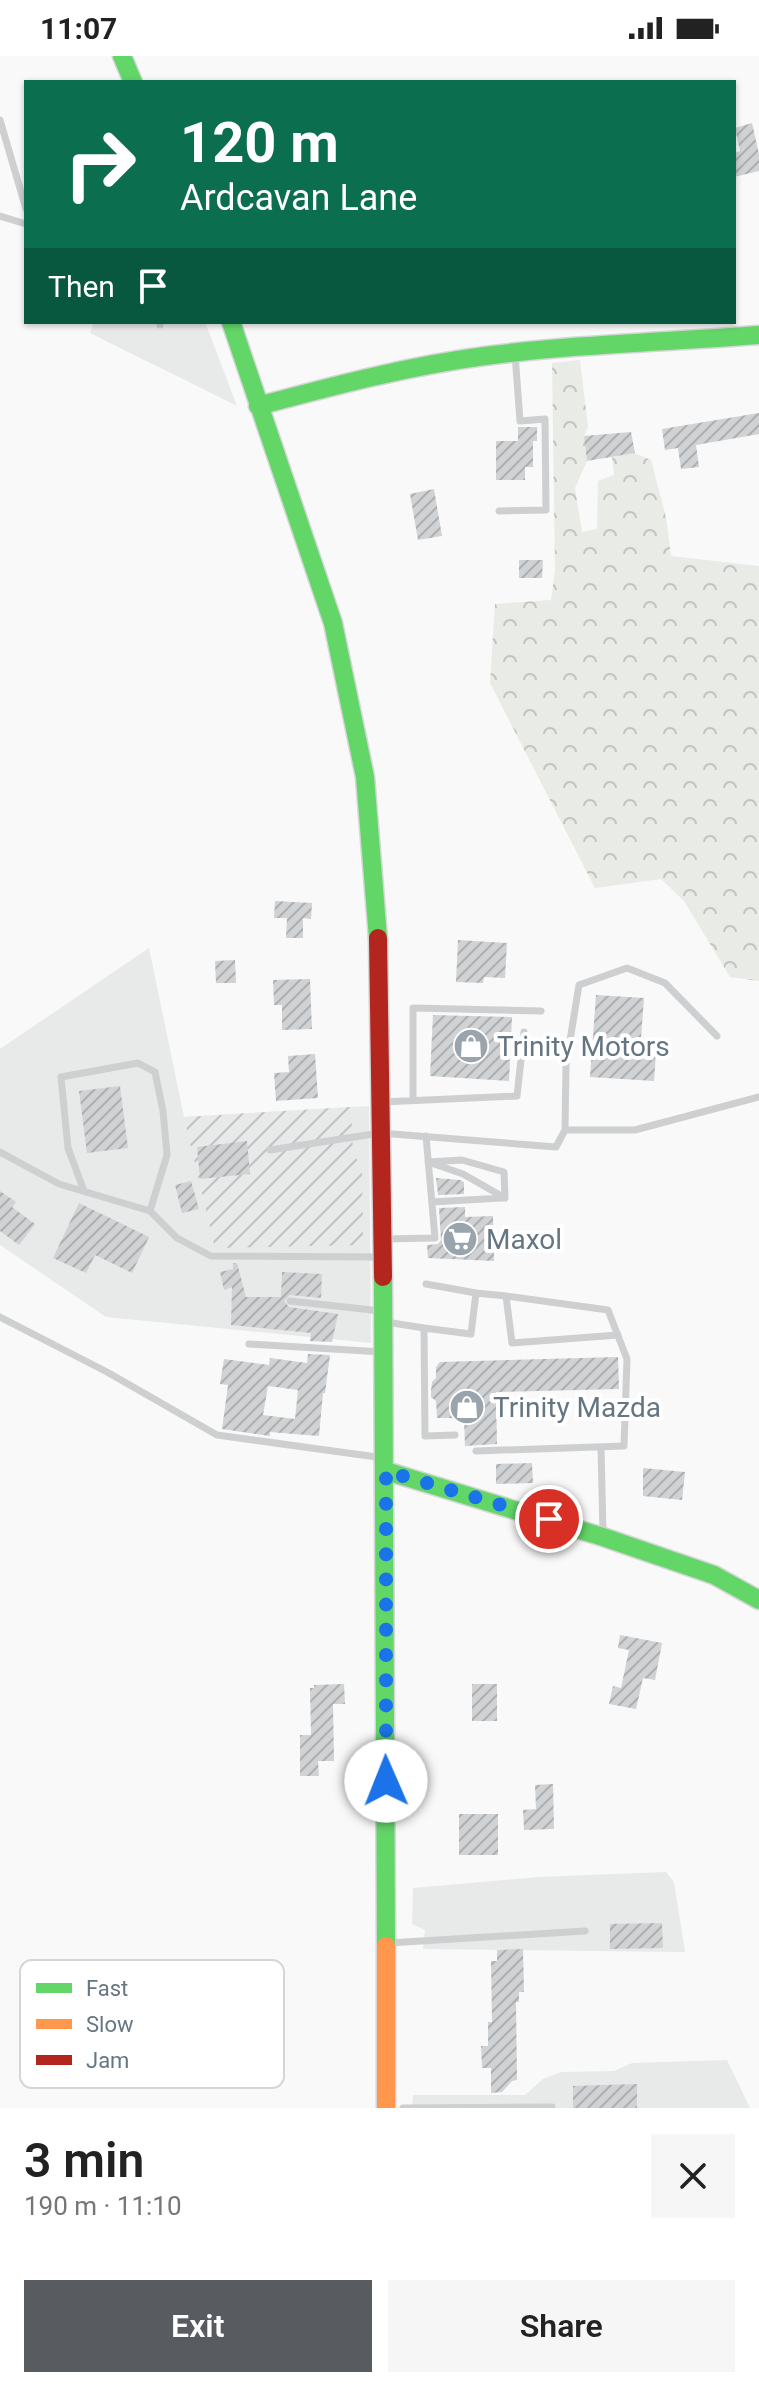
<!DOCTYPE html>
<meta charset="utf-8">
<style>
:root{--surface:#fff;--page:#f6f6f6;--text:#222;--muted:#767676;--accent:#585c60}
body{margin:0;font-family:Roboto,sans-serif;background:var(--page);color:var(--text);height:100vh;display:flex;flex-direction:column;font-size:30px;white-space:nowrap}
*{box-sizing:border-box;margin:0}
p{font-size:26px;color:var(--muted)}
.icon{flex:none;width:44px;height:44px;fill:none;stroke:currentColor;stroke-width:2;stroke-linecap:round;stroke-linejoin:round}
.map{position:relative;height:2052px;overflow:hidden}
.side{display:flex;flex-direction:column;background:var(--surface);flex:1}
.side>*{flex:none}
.hud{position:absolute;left:24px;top:24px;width:712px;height:244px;border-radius:0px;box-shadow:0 2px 6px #0004;background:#0b6e4f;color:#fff;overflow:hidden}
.pin{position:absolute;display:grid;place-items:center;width:68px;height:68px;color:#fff;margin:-34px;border:4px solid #fff;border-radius:50%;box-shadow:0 2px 8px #0007}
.me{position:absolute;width:88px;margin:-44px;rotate:359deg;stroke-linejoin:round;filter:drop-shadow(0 0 6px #0008)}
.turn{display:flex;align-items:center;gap:28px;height:168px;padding:0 24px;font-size:36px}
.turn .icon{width:104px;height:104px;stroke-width:2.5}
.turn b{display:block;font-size:56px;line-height:68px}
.then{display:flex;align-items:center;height:76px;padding:0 24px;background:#0003;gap:16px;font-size:30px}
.round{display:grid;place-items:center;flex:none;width:84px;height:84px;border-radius:0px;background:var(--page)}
.headline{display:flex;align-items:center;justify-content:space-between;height:136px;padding:0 24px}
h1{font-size:48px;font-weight:600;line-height:60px}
.cta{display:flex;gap:16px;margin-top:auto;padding:16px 24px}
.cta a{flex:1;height:92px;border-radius:0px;background:var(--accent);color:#fff;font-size:32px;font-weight:600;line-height:92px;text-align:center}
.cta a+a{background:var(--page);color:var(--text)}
.status{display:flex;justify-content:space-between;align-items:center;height:56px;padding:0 40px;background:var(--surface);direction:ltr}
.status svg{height:22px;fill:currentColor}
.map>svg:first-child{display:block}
.built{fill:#e8e9e9}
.industrial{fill:url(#industrial-furrows)}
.forest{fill:url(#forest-crowns)}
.building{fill:url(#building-hatch);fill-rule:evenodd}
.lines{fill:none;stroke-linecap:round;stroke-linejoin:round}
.fast-casing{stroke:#d5d6d7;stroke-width:21}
.slow-casing{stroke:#d5d6d7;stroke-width:21}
.jam-casing{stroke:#d5d6d7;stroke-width:21}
.lane{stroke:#cecfd0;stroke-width:7}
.fast{stroke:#63d668;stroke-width:18}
.slow{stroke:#ff974d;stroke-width:18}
.jam{stroke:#b3261e;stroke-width:18}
.route{stroke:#1a73e8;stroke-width:14;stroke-dasharray:0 25.2}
.labels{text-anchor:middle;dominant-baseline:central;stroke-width:8;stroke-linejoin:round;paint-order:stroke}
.poi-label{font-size:28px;fill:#657683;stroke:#fff;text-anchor:start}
.key{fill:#fff;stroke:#d1d6da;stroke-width:2}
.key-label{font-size:22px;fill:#657683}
</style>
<div class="status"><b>11:07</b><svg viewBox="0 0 49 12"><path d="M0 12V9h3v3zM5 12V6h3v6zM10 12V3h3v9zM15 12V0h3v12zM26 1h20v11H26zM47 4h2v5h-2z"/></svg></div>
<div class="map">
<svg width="759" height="2052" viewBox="0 0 759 2052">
<defs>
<pattern id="industrial-furrows" width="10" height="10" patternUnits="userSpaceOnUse" patternTransform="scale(2)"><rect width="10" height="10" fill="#e8e9e9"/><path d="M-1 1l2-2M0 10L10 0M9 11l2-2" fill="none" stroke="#c0c1c2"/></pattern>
<pattern id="forest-crowns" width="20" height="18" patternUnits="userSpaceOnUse" patternTransform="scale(2)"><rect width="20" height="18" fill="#e8ebe6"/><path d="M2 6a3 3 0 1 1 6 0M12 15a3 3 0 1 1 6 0" fill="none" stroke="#c0c3c0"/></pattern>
<pattern id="building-hatch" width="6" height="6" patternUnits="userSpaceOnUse" patternTransform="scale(2)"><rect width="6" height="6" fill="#d0d2d3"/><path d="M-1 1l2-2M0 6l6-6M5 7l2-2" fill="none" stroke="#acafb1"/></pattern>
</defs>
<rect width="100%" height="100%" fill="#f9f9f9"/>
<path class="built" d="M94,266h111l32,84 -147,-73z
M149,892l35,169 185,-11 2,237 -265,-26 -106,-72v-196z
M666,1816l8,10 11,70 -262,-3 2,-19 -13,-6 1,-36 125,-11z
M727,2004l23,48h-338l1,-13h112l18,-16 18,-7 53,-1 18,-8z"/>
<path class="industrial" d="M351,1051l2,47 9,12 1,79 -148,3 -31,-131z"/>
<path class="forest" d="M580,304l8,67 -4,9 3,25 -12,27 7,44 15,-3 1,-48 16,-6 -2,-18 23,-4 16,7 15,57 5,39 88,10v415l-29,-4 -46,-76 -23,-22 -66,9 -105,-205 5,-79 56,-4 4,-30 -3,-207z"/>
<path class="building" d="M752,67l7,31v17l-25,6v-24l6,-2 -5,-23z
M759,357v21l-63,11 3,22 -18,2 -3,-21 -13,2 -3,-21z
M518,371h19v14h-4v26h-8v13h-29v-39h22z
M631,376l4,21 -48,8 -3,-25z
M434,433l8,47 -24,4 -8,-46z
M519,504h24l-1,18h-23z
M275,845l37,2 -1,16 -8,-1v20h-17l1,-20h-13z
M458,884l49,3 -2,35 -21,-1 -1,6 -27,-1z
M235,904l1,23h-20l-1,-22z
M310,923l2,50 -30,1v-25h-8l-1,-25z
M596,939l48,3 -3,40 16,1 -3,42 -64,-4z
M433,959l79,2 -3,64 -79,-5z
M315,998l3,44 -42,3 -2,-28 15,-1 -1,-16z
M120,1030l8,62 -41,5 -8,-62z
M247,1085l3,33 -50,5 -3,-32z
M436,1122l24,2 4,2v12l-26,1z
M191,1125l8,28 -17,4 -7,-28z
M0,1135l16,11 -4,5 23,17 -16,21 -19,-14z
M79,1147l70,34 -17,36 -37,-18 -9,18 -33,-15z
M465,1151v10l28,-1 1,45 -66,-3 -1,-13 11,-1 3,-4 -2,-32z
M233,1207h4l9,34h35l1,-25 40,2 -1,24 -31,-3 -6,6 5,6 49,7 -6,28 -22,-1 1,-8 -80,-8 1,-38 -8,3 -4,-18 13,-3z
M308,1298l22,1 -5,38h-2l-4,43 -49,-4v4l-48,-7 6,-44 -8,-1 4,-25 45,6 1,-7 37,5zM268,1330l30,4 -3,29 -32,-4z
M618,1301l1,32 -123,3 1,52 -32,2 -1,-28h-27l-1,-17 -5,-4v-6l1,-9 4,-4v-11l4,-5z
M532,1407l1,20 -37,1v-20z
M643,1412l42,4 -3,28 -39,-4z
M620,1579l42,8 -7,37 -12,-2 -7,31 -27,-5 4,-18 8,2 8,-38 -11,-2z
M344,1628l1,20h-12l1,57h-16l1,15h-19v-41h11l-1,-47h4v-3z
M472,1628h25v37h-25z
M553,1728l1,45 -30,1 -1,-20 13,-1 -1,-24z
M459,1758h39v41h-39z
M662,1867l1,25 -53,1v-25z
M523,1893l1,43h-5v10h-3l1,78 -5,1 -10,11 -11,1v-25h-9l-1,-22h7v-24h4l-1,-61h6v-11z
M637,2028v24h-64v-22z"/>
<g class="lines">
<defs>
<path id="fast" d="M122,0l11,26
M231,266l102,301 32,154 13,161
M258,350c75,-20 150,-40 227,-50 91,-12 183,-14 274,-21
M383,1221l3,669
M386,1415l217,66 111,38 45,25"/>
<path id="slow" d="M386,1890v162"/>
<path id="jam" d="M378,882l5,339"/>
</defs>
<use href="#fast" class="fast-casing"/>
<use href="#slow" class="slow-casing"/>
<use href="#jam" class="jam-casing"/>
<path class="lane" d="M0,64l26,89
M0,160l26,8
M160,269v-3
M499,455l47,-1 -1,-91 -25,2 -5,-67
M413,1044v-92l128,3
M382,1046l135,-6 7,-64
M565,1074h70l124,-33
M270,1094l110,-17 176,14 9,-17 1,-65 13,-80 48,-17 38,15 52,53
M0,1096l59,32 91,27 27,27 34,18 169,1
M428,1106l34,-2 42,12 1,26
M434,1108l29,10 42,24
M84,1135l-16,-43 -7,-71 77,-14 17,9 8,39 4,44 -17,56
M432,1146l70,-4
M383,1183l52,-1 -9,-102
M426,1228l50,9
M290,1245l91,10
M0,1261l107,55 110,63 167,23
M386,1266l38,6 1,108 30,-1
M424,1272l47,6 5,-41 30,3 6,47 106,-8
M249,1288l133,8
M601,1391l2,86
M476,1395l148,-5 3,-87 -19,-49 -102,-14
M389,1887l196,-12
M403,2052l149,-1"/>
<use href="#fast" class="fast"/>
<use href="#slow" class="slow"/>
<use href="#jam" class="jam"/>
</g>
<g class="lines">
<path class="route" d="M386,1725v-310l163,48"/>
</g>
<defs>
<symbol id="shop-disc" viewBox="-11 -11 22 22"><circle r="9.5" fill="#99a4ac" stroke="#fff"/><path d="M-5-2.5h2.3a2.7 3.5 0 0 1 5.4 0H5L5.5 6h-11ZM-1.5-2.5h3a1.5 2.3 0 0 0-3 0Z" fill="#fff"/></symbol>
<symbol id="supermarket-disc" viewBox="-11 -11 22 22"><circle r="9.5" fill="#99a4ac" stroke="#fff"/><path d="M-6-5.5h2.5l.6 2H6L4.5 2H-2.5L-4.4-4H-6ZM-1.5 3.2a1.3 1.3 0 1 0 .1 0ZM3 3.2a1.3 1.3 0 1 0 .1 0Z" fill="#fff"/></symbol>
</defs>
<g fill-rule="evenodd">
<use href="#shop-disc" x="451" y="970" width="40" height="40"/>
<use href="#supermarket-disc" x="440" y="1163" width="40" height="40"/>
<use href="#shop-disc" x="447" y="1331" width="40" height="40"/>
</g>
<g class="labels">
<g class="poi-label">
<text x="497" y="990">Trinity Motors</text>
<text x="486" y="1183">Maxol</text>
<text x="493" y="1351">Trinity Mazda</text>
</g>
</g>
<rect x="20" y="1904" width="264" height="128" rx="12" class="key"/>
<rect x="36" y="1927" width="36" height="10" fill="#63d668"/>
<rect x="36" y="1963" width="36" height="10" fill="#ff974d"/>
<rect x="36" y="1999" width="36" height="10" fill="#b3261e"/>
<g class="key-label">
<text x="86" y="1940">Fast</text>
<text x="86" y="1976">Slow</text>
<text x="86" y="2012">Jam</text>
</g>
</svg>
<div class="pin" style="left:549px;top:1463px;background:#d93025"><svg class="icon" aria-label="arrive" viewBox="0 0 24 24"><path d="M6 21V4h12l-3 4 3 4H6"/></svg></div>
<svg class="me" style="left:386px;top:1725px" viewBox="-20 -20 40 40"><circle r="19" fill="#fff"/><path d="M0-13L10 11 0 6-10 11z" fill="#1a73e8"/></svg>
<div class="hud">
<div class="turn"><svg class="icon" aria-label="right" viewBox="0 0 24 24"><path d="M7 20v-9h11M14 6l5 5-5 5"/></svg><div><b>120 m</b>Ardcavan Lane</div></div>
<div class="then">Then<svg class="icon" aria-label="arrive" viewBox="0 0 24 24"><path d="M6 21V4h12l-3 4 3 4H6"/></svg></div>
</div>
</div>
<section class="side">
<div class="headline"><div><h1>3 min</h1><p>190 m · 11:10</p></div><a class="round"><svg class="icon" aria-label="close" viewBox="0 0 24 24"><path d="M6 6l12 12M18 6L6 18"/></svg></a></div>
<div class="cta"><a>Exit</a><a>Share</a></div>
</section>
